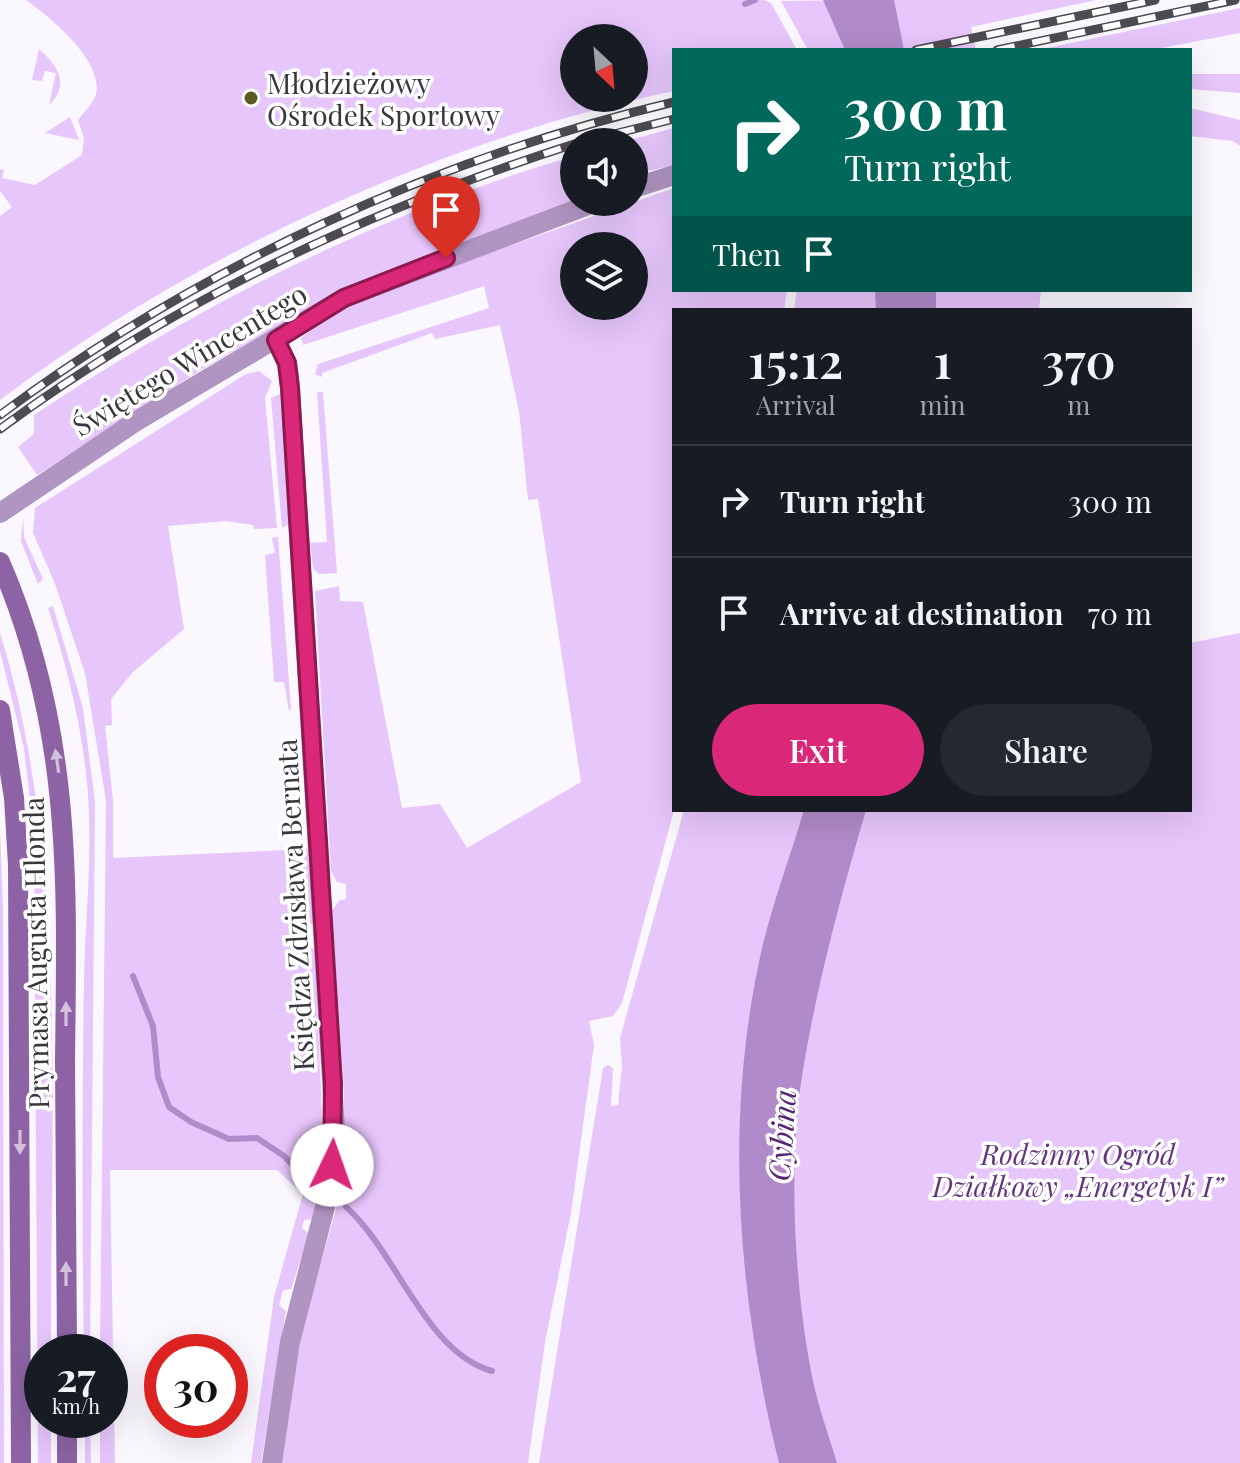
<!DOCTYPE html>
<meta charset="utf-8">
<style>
:root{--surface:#171b24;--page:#242831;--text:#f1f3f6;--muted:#9ea1a6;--line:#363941;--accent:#db2777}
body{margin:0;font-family:"Playfair Display",serif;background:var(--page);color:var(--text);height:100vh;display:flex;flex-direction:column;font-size:30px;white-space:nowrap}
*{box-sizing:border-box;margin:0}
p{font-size:26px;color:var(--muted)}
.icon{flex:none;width:44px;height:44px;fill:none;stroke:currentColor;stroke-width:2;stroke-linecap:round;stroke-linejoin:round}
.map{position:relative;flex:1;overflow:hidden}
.drawer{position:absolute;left:672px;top:308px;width:520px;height:504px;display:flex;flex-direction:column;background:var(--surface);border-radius:0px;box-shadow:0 8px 32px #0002}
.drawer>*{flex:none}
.top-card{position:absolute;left:672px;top:48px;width:520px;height:244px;border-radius:0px;box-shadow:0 8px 32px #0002;background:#00695c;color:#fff;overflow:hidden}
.needle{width:52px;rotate:154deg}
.buttons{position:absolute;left:560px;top:24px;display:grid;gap:16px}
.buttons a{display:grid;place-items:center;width:88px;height:88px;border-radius:50%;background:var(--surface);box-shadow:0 8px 32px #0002;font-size:40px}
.speed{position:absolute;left:24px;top:1334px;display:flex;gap:16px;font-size:40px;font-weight:700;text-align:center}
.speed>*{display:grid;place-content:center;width:104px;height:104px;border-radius:50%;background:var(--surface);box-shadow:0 8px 32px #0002;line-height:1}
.speed small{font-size:20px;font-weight:400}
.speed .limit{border:12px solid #d22;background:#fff;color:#111}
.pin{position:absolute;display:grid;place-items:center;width:68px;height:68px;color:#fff;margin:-82px -34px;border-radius:50% 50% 50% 0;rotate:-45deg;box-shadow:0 0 8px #0007}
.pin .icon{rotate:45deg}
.me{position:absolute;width:88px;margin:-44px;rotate:3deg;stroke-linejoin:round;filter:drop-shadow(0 0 6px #0008)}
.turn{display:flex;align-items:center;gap:28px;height:168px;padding:0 40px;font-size:36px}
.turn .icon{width:104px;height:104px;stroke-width:2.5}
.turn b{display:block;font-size:56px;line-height:68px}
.then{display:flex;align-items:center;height:76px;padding:0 40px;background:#0003;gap:16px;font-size:30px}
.eta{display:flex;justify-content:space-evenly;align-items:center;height:136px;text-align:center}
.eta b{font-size:48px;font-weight:600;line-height:56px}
.primary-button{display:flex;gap:16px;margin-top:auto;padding:16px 40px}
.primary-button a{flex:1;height:92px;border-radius:48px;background:var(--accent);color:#fff;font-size:32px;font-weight:600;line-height:92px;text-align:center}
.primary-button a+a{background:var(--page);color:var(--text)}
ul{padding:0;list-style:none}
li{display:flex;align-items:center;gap:24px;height:112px;padding:0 40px;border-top:2px solid var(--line)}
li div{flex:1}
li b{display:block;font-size:30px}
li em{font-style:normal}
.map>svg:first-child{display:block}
.green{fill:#e7c6fb;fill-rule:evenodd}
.water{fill:#b18bc9}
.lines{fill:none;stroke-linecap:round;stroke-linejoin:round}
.stream{stroke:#b18bc9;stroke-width:6}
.street{stroke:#b094c1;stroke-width:20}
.secondary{stroke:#8d63a5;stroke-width:20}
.rail-casing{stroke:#4e4a51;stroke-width:9}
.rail{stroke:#fff;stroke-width:6;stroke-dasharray:18;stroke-linecap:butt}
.oneway{fill:#d1c1db}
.route-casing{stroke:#8e194d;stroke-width:20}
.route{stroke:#db2777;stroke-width:14}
.poi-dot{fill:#5e5824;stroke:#fff;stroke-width:3}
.labels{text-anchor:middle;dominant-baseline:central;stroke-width:7;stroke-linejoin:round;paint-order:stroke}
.poi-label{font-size:28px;fill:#3a363d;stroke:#fff;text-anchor:start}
.street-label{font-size:28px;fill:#3a363d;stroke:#fff}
.park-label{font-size:28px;font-style:italic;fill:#65357f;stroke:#fff}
.water-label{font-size:30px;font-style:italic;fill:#572671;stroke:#fff}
</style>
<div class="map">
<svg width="1240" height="1463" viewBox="0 0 1240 1463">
<rect width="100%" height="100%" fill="#fbf7fe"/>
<path class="green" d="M26,0h738l7,3 26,47h-123v41c-237,50 -480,163 -674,309v-184l12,-9 -12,-16v-22l4,1 -2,8 33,7 47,-30 2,-17 -6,-18c6,-8 15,-16 18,-26 8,-33 -46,-77 -70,-94zM574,38h60v60h-60z
M860,0l3,50h-55l-27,-49z
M883,0h213l-125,27 5,23h-72z
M1240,8v25l-89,17h-114z
M39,49c18,16 32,35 10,56l7,-32 -11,-2 -3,10 -10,-1z
M1190,74h50v19l-50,-4z
M1190,108l50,12v26l-7,-5 -43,-5z
M70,117l9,23 -34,-7z
M674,128v37l-40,9v-32h-12z
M574,156v45l-248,97 -132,76 -157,101 -19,-28 16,-13v-19c168,-112 346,-202 540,-259z
M674,188v102h113l-3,20h-110v500l-52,193 -9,13 -24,5 5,24 -23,168 -26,129 -17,121h-246l20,-134 33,-116 7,-38 2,-83 -12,-182 8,-10 6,-1v-15l-9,-2 -6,-11 -16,-280 24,-5 1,15 23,1 39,206 38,-4 27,44 114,-66 -43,-283 -10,1 -9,-89 -19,-86 -65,14 -3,-6 -110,40v4l-7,-3 3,-10 171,-56 -5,-22 -181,59 -2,-7 31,-24 48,-23zM574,246h60v60h-60z
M797,290h108l1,20h-112z
M930,290h111l-2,20h-122z
M259,371l13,10 -7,17 12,130 -23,1 -1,-4 -27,-4 -58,5 16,103 -51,43 -22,27 1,26 -7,1 8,74v58l196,-9 4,74 -9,5 2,19 9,2 9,217 -10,53 -10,1 -2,8 7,6 -18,55 -8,1 -4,15 7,6 -25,152h-10l23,-166 29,-103 -26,-24h-167l5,293h-15v-43h10v-68h-10l6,-551 -21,-128 -30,-89 -22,-51 2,-25 211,-134z
M317,392h6l14,181 -18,1 -6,-6 -3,-25 17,-1z
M280,394l9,130 -7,4 -11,-130z
M23,518l1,19 19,42 -5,5 -17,-43z
M278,537l13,171 -2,3 -5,-29h-10l-9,-127 10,-2 -3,-15z
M53,606l30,102 12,94 -5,550h-6c-2,-124 -2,-248 0,-371 1,-55 7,-110 5,-165 -2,-71 -19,-140 -41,-208z
M0,633c69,222 50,487 51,719h-9v68h9v43h-13l-4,-628 -10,-87 -24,-97z
M1240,633v830h-432l-46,-375 86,-278h342v-167z
M684,810h159l-48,94 -5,559h-251l64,-395 5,-3 5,3 -2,38 7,-1 4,-39 -2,-28z
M0,829l3,78 1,556h-4z
M85,1420h5l1,43h-6z"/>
<path class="water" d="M823,0h71l10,50h-59z
M875,290h61v20h-60z
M804,810h62c-26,89 -51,181 -65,273 -13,88 -6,211 12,298 6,28 16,55 24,82h-58c-42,-169 -56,-348 -16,-519 11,-45 28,-90 41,-134z"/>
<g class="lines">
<path class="stream" d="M745,4l10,-4
M133,976l20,50 5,51 11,30 22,15 38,17 28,-1 27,18 25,26
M346,1207c51,45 79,145 146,164"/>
<path class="street" d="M634,188l40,-13
M0,513l135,-91 209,-124 252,-96
M272,1463l18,-121 38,-147 7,-65 -45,-742 -3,-25 -11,-23"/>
<path class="secondary" d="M0,562c73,168 67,321 65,499 0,97 1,194 2,291
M0,710l14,88 4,67 3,598
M67,1420v43"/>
<defs>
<path id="rail" d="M916,50l239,-50
M997,50l238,-50
M582,142l92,-23
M0,415c201,-149 431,-255 674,-313
M0,429c179,-131 364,-217 574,-285"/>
</defs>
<use href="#rail" class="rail-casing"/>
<use href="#rail" class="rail"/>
</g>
<defs><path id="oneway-solid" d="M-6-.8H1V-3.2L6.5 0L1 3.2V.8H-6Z" transform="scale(2)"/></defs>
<g class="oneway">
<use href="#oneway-solid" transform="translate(57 761) rotate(-98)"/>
<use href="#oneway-solid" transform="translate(66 1014) rotate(-90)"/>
<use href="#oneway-solid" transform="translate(20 1142) rotate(90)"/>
<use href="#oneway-solid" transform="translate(66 1274) rotate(-90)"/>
</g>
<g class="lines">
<defs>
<path id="route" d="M332,1165l1,-81 -43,-696 -3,-25 -11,-23 68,-42 102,-40"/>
</defs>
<use href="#route" class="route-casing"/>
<use href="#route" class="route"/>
</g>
<circle class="poi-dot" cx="251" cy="98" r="8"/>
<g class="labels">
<g class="poi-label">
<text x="267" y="82">Młodzieżowy<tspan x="267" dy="32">Ośrodek Sportowy</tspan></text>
</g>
<g class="street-label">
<text transform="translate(189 359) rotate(-31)">Świętego Wincentego</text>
<text transform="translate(294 905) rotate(-93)">Księdza Zdzisława Bernata</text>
<text transform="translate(35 953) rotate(-91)">Prymasa Augusta Hlonda</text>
</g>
<g class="park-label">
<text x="1078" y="1153">Rodzinny Ogród<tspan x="1078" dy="32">Działkowy „Energetyk I”</tspan></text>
</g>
<g class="water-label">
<text transform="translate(781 1135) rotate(-86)">Cybina</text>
</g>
</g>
</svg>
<div class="buttons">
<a><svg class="needle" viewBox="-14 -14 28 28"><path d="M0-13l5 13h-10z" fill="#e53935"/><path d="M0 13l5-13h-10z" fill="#9ea1a6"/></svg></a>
<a><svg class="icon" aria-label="sound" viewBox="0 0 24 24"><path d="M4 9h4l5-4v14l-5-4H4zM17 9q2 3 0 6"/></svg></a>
<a><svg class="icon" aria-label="layers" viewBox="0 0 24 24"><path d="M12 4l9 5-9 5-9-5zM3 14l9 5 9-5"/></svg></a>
</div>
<div class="speed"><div>27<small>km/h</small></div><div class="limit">30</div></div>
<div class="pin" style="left:446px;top:258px;background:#d93025"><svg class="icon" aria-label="arrive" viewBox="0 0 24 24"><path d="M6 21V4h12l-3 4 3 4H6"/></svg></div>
<svg class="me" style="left:332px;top:1165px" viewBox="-20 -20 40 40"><circle r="19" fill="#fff"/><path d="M0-13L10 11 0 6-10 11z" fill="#db2777"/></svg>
<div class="top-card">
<div class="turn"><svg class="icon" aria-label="right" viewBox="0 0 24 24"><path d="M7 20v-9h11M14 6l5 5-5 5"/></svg><div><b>300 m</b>Turn right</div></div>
<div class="then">Then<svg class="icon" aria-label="arrive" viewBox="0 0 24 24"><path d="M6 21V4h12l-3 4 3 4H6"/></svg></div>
</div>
<section class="drawer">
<div class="eta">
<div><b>15:12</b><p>Arrival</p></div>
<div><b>1</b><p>min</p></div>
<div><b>370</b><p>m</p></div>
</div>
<ul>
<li><svg class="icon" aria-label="right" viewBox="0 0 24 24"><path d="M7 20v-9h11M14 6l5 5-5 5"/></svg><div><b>Turn right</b></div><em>300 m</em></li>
<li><svg class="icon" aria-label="arrive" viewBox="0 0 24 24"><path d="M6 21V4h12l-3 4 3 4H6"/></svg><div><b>Arrive at destination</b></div><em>70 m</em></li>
</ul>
<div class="primary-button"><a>Exit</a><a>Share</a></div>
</section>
</div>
